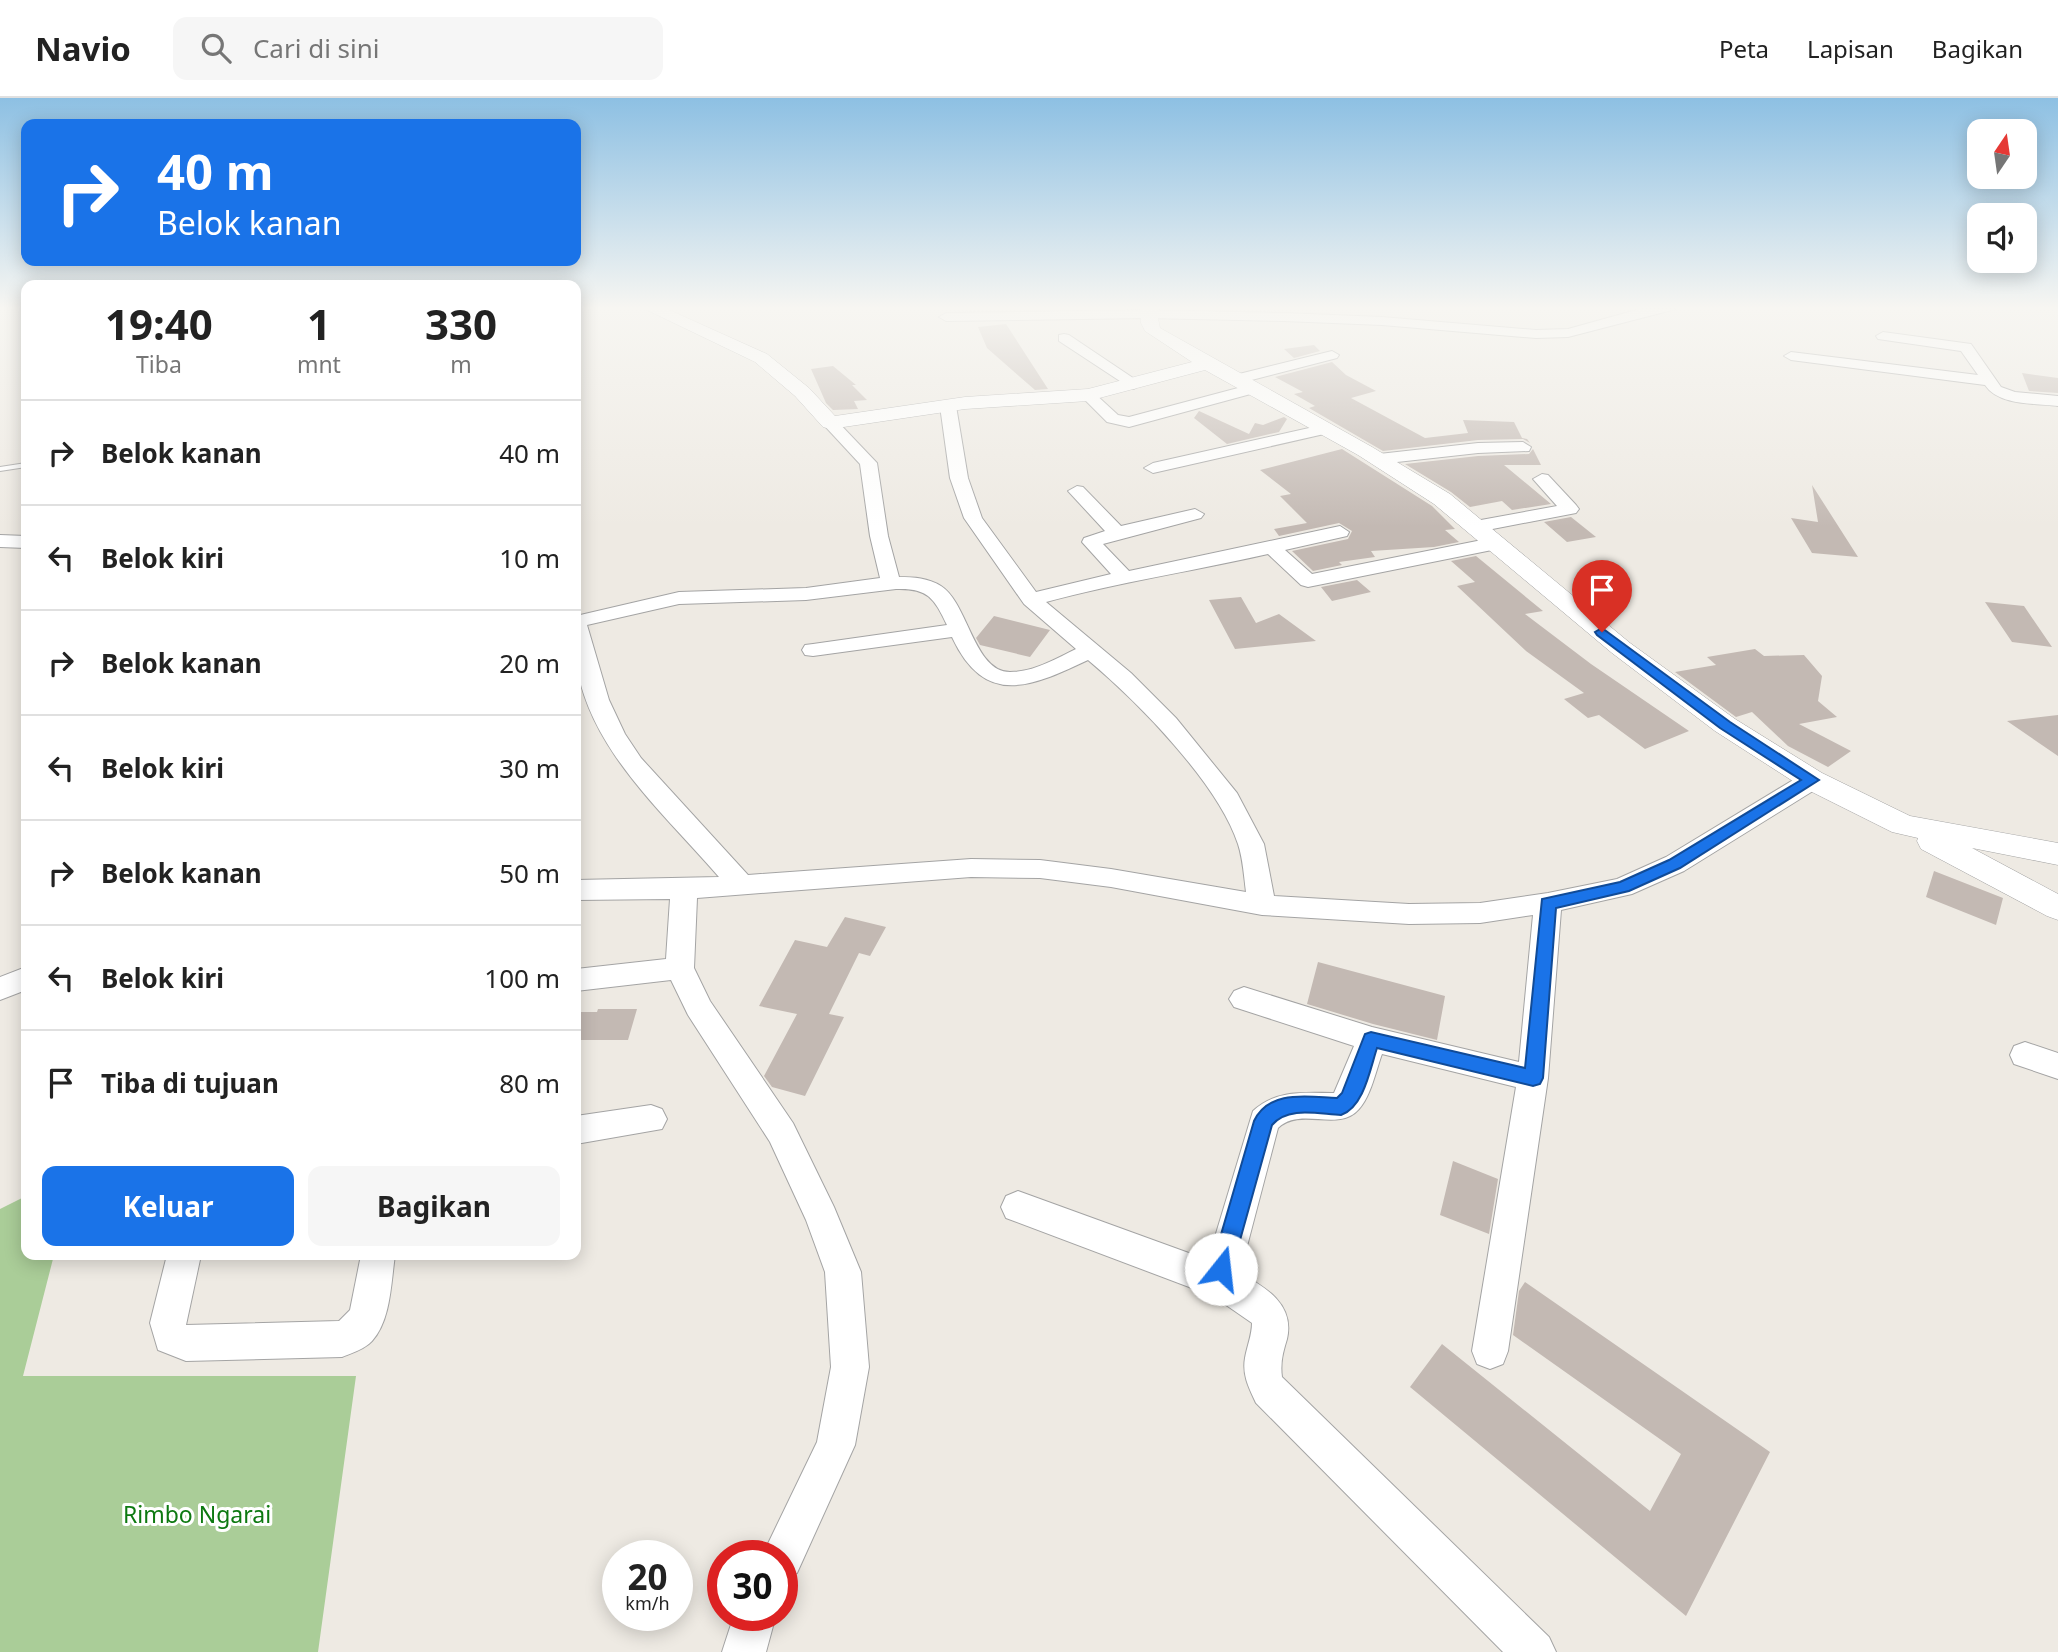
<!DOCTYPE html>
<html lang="id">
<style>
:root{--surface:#fff;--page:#f6f6f6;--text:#222;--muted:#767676;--line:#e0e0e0;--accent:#1a73e8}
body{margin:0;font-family:"Noto Sans",sans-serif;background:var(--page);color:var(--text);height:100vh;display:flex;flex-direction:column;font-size:26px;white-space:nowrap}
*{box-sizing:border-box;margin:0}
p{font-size:23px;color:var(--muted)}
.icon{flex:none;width:38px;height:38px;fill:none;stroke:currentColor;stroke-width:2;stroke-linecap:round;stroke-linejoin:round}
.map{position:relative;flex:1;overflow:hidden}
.side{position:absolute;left:21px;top:182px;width:560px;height:980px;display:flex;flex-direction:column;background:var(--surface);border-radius:14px;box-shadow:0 4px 18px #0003}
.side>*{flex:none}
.top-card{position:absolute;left:21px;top:21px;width:560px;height:147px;border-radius:14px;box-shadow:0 4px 18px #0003;background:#1a73e8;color:#fff;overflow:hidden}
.needle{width:46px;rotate:13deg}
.buttons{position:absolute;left:1967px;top:21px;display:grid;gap:14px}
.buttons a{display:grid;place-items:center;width:70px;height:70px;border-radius:14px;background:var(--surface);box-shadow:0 4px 18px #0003;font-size:35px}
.speed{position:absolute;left:602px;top:1442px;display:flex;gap:14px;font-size:35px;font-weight:700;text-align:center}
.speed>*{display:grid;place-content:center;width:91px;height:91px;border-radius:50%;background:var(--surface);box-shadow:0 4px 18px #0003;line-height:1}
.speed small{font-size:18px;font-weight:400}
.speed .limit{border:10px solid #d22;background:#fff;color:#111}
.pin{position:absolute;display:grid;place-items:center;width:60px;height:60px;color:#fff;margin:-72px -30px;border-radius:50% 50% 50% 0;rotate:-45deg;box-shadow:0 0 7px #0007}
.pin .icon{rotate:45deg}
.me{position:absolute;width:77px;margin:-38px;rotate:16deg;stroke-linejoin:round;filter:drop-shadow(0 0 5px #0008)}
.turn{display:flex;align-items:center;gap:24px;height:147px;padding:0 21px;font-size:32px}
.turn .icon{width:91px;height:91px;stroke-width:2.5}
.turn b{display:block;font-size:49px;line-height:60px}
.eta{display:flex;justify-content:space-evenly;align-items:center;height:119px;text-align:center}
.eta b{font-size:42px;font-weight:700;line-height:49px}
.button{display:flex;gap:14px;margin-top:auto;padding:14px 21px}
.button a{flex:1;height:80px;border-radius:14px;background:var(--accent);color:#fff;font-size:28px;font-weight:700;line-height:80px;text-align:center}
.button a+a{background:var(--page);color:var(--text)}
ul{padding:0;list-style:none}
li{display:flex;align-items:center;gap:21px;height:105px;padding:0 21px;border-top:2px solid var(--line)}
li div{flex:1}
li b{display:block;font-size:26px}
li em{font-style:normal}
header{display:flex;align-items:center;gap:42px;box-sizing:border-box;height:98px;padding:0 35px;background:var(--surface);border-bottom:2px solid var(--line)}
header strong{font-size:33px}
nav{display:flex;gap:38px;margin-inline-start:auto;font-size:24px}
.search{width:490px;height:63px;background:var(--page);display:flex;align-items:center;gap:18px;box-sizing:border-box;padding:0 24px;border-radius:14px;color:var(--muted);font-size:26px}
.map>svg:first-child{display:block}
.forest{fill:#aacd98}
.building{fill:#c3b9b3}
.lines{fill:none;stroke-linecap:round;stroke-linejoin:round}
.service-casing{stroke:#a4a4a4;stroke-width:2}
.minor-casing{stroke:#a4a4a4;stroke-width:2}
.tertiary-casing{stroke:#a4a4a4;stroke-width:1}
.service{fill:#fff;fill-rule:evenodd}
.minor{fill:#fff;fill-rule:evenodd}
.tertiary{fill:#fff;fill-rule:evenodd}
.route{fill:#1a73e8;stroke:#114b97;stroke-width:2}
.labels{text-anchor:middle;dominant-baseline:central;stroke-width:6;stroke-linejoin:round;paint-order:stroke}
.near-park-label{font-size:23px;fill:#0d7911;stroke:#fff}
</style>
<header>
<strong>Navio</strong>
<div class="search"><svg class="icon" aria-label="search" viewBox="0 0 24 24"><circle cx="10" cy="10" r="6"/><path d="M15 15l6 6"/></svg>Cari di sini</div>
<nav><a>Peta</a><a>Lapisan</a><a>Bagikan</a></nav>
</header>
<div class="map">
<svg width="2058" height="1554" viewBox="0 0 2058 1554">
<rect width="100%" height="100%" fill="#eeeae3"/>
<path class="forest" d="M26,1098v59h28l-31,121h333l-38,276h-318v-443z"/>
<path class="building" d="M1006,226l42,65 -13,1 -48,-42 -9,-21z
M1314,247l6,6 -26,7 -10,-9z
M1332,264l14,13 30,16 -25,7 74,40 43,-5 -5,-13 51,2 8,16 5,1 3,4 -7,-4 -45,1 -95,11 -74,-43 6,-2 -21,-12 9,-2 -28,-15z
M833,268l23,19h-4l15,15 -13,1 4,8 -25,1 -7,-7 -15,-34z
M2022,275l36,5v15l-29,-2z
M1199,313l50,23 6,-11 8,2 21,-8 3,2 -8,13 -52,12 -33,-26z
M1342,351l90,57 23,23 -10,1 14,12 -25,5 -63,4 4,6 -36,5 3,3 -29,6 -21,-20 56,-12 4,-8 -13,-8 -60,13 -5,-7 33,-6 -27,-27 11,-2 -31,-24z
M1533,351l8,16h-37l47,39 -39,6 -10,-9 -32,6 -19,-15 -46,-28 73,-8 51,-2z
M1812,387l46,72 -46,-4 -21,-35 27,4z
M1571,419l25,20 -29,5 -23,-20z
M1476,458l67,55 -18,3 66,50 98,67 -44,18 -46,-34 -11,3 -24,-19 20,-6 -58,-42 -69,-65 18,-4 -24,-21z
M1357,482l14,12 -39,9 -11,-14z
M1241,499l15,26 23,-9 37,27 -81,8 -26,-49z
M1985,504l39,4 28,41 -40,-5z
M994,518l56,14 -20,27 -50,-12 -4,-7z
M1755,551l9,7 40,-1 18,21 -4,25 19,16 -38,7 52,27 -23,16 -40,-21 -36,-34 -16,5 -61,-45 41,-7 -9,-8z
M2058,617v41l-51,-35z
M1934,773l69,27 -7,27 -70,-28z
M845,819l41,10 -16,29 -11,-3 -30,61 15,3 -39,79 -33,-9 -8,-11 33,-62 -38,-8 36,-66 32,7z
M1318,864l127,34 -8,44 -64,-16 -66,-20z
M598,911h39l-9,31h-52v-28h21z
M1453,1063l45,18 -9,55 -49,-19z
M1525,1184l245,170 -84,164 -276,-229 32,-43 208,167 31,-57 -168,-119 6,-44z"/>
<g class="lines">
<defs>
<path id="service" d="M26,365v4l-26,4v-4z"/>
<path id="minor" d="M1640,211h36l-108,28 -32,1 -154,-13 -98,-4 -137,-3 -201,3 -7,-4 7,-4 201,-3 137,3 98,4 154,13 32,-1z
M1883,234l88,12 30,43 14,5 43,4v10c-23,-3 -59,0 -73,-21l-194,-25 -7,-4 7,-4 187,23 -17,-24 -83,-12 -2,-3z
M1064,236l5,1 73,49 -8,5 -5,-2 -70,-46v-6z
M1332,253l7,4 -2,3 -101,26 -8,-5 3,-3z
M1253,286l5,2 3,3 -3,3 -129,35 -22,-5 -27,-27 8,-5 5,2 25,23 11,2z
M948,303l8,5 12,72 14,40 54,74 75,-18 -29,-32 2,-4 21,-7 -37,-40 9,-5 6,1 38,39 74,-17 9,5 -3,4 -98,26 26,27 211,-45 9,6 -2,4 -62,14 27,24 185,-37 9,6 -9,6 -189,38 -7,-2 -33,-31c-74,17 -149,28 -222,48l85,71 45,45 61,75 27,51 10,52 135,8 71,-1 68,-10 69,-14 49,-22 137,-83 9,-2 9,2 3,6 -3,6 -137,85 -52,23 -71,16 -13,168 -40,273 -5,13 -13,5 -13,-5 -5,-13 44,-264 -134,-33c-6,16 -11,42 -23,55 -21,24 -58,-3 -81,19l-38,145c25,14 55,31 47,66 -4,13 -7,24 -5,38l267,260 7,15h-53l-247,-249c-7,-15 -14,-28 -11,-45 2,-12 7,-23 7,-35l-39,-27 -207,-78 -5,-11 5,-11 12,-5 190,69 45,-149c24,-22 51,-18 81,-18l20,-47 -120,-39 -5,-8 5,-8 10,-4 128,40 147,35 14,-147 -53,8 -71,1 -147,-9 -151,-28 -71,-9 -69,-1 -274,21 -3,70 16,33 83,122 41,84 27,65 8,95 -14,78 -58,128 -15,6v-23h-20l55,-114 14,-75 -6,-95 -19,-52 -36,-78 -82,-127 -17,-35 -95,11v-22l90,-10 4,-60 -94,1v-20l143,-3c-54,-63 -133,-130 -143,-218 -2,-14 0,-29 0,-43l103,-24 127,-4 74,-10 -10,-42 -10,-72 -38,-41 8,-5 6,2 41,43 11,73 11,41c15,0 29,1 42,9 27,17 33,86 69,86 24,0 45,-13 66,-23l-52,-45 -60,-86 -14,-40 -10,-72zM896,491c32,-1 38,9 51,36l-134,19 -8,1 -3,5 3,5 8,1 139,-19c33,71 79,50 136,23 49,41 130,123 150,184 5,15 6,33 8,48l-135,-23 -71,-9 -69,-1 -223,16 -107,-117 -16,-24 -16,-34 -22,-75 92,-21 127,-4z
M1327,326l8,5 -2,3 -180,41 -9,-5 9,-5z
M1523,344l8,5 -2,4 -51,2 -99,11 -8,-5 8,-5 99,-11z
M1542,376l6,1 28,30 3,4 -3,4 -99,19 -7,-2 -2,-4 2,-4 87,-16 -24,-27z
M0,437l26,1v12l-26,-1z
M26,869v23l-26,10v-23z
M2025,944l33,11v26l-44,-15 -4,-9 4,-9z
M651,1007l11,4 5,10 -5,10 -86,15v-28z
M167,1157h34l-15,70 153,-4 11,-11 11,-55h34c-4,27 -4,65 -23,86 -7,8 -20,12 -30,16l-156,4 -28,-11 -8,-27z
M734,1517h42l-10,37h-44z"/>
<path id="tertiary" d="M645,211h22l100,45 42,34 26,28 130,-19 123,-8 104,-27 -47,-31 -4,-8 -1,-14h16l4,19 212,119 78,47 180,149 105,76 87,54 88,43 148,27v22l-86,-17 86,46v26l-11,-4 -126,-67 -4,-8 1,-3 -26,-6 -90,-45 -87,-56 -103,-78 -178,-149 -76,-49 -153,-85 -117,31 -123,8 -135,20 -7,-2 -28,-31 -40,-34z"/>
</defs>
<use href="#service" class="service-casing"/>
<use href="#minor" class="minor-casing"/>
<use href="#tertiary" class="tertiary-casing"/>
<use href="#service" class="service"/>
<use href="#minor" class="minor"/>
<use href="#tertiary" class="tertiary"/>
</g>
<linearGradient id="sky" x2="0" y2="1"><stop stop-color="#8dc0e3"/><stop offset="0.49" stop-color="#f7f6f2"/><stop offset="1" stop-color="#f7f6f2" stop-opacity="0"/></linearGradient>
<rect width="2058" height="429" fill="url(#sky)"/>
<path class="route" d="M1602,530l128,94 89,58 -139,88 -51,23 -73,17 -13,170 -3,6 -7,2 -156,-38c-7,21 -13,59 -36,67 -23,-1 -53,-9 -69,10l-40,144 -3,7 -8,3 -7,-3 -3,-7 43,-148c15,-32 54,-24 83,-23l5,-5 23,-59 6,-2 154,36 17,-169 78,-17 49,-22 132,-80 -81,-52 -123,-93 -2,-3z"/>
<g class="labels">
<g class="near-park-label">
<text x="197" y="1416">Rimbo Ngarai</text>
</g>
</g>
</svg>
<div class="buttons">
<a><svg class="needle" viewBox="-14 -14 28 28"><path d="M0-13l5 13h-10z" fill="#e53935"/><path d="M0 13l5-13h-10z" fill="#767676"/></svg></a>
<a><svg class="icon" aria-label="sound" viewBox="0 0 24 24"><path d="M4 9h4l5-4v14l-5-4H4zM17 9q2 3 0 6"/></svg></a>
</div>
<div class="speed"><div>20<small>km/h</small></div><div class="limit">30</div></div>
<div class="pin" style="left:1602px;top:534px;background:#d93025"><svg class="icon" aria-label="arrive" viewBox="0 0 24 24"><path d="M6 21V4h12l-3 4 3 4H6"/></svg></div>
<svg class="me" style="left:1221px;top:1171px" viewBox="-20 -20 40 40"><circle r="19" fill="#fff"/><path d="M0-13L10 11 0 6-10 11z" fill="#1a73e8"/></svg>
<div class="top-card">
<div class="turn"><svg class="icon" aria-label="right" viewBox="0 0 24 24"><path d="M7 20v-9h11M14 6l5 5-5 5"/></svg><div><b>40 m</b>Belok kanan</div></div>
</div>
<section class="side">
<div class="eta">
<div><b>19:40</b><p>Tiba</p></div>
<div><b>1</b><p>mnt</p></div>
<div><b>330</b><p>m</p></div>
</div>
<ul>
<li><svg class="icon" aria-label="right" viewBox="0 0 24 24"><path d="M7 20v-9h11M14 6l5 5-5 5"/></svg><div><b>Belok kanan</b></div><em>40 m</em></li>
<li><svg class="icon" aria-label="left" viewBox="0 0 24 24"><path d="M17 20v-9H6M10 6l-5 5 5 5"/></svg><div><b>Belok kiri</b></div><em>10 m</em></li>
<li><svg class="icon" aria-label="right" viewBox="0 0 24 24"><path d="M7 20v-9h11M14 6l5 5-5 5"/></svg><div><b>Belok kanan</b></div><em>20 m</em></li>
<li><svg class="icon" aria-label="left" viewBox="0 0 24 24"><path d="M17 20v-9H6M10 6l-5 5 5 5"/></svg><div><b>Belok kiri</b></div><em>30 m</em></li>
<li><svg class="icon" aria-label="right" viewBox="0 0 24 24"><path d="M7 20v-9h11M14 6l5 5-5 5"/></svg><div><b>Belok kanan</b></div><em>50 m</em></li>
<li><svg class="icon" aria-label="left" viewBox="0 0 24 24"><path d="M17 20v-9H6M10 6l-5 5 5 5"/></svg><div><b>Belok kiri</b></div><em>100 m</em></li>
<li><svg class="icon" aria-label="arrive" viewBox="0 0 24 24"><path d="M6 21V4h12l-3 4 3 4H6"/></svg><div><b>Tiba di tujuan</b></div><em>80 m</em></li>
</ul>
<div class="button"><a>Keluar</a><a>Bagikan</a></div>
</section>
</div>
